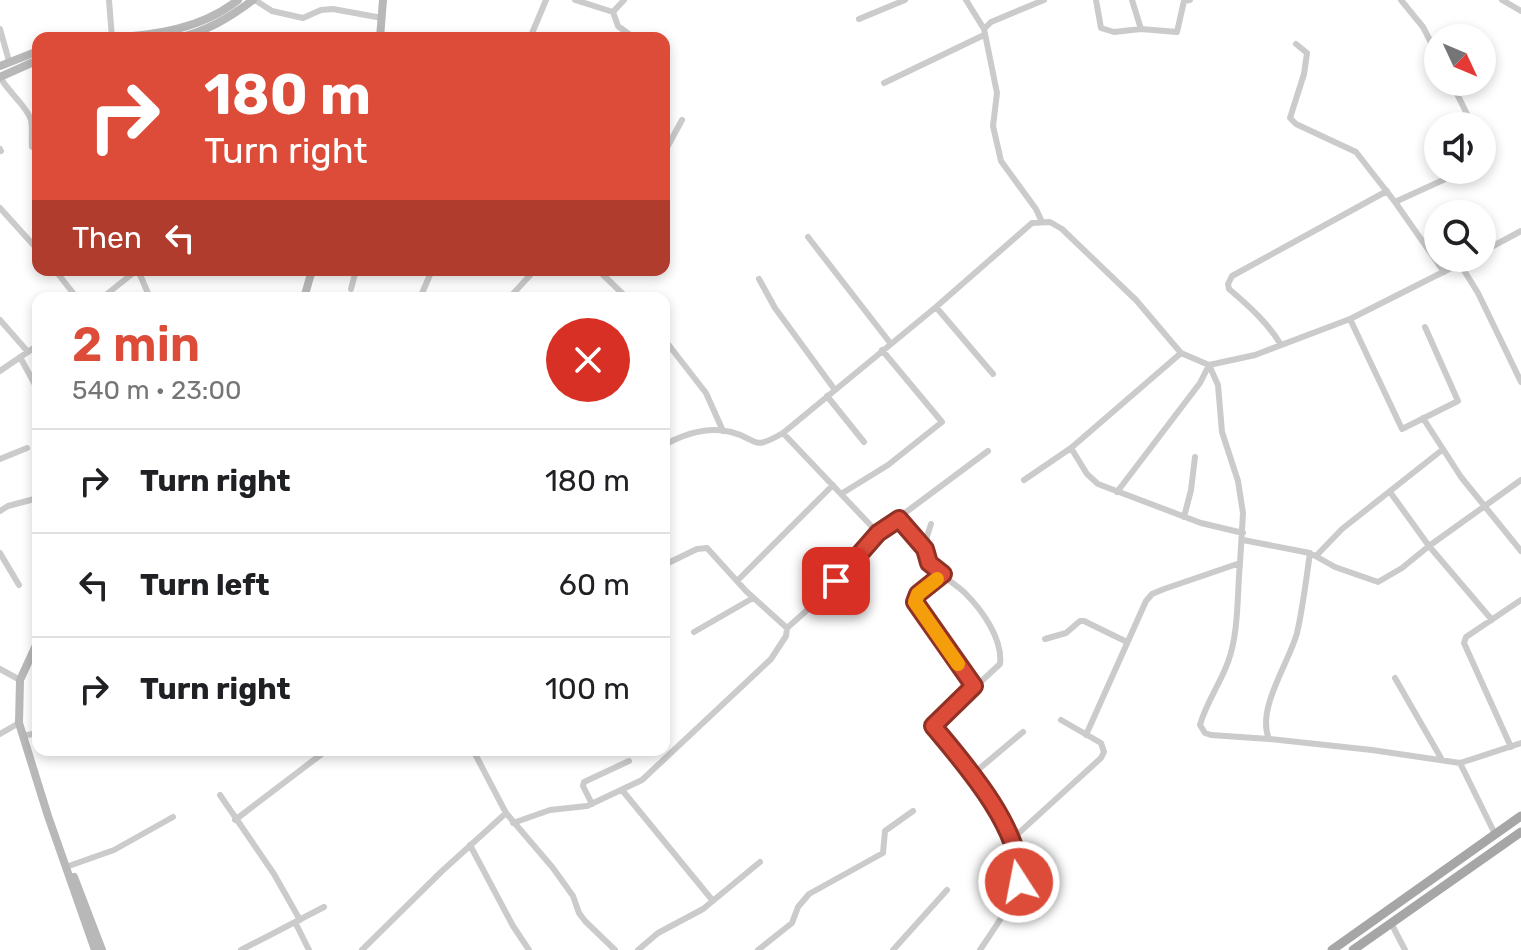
<!DOCTYPE html>
<meta charset="utf-8">
<style>
:root{--surface:#fff;--page:#f2f2f2;--text:#202124;--muted:#757577;--line:#e0e0e0;--accent:#dd4b39}
body{margin:0;font-family:Rubik,sans-serif;background:var(--page);color:var(--text);height:100vh;display:flex;flex-direction:column;font-size:30px;white-space:nowrap}
*{box-sizing:border-box;margin:0}
p{font-size:26px;color:var(--muted)}
.icon{flex:none;width:44px;height:44px;fill:none;stroke:currentColor;stroke-width:2;stroke-linecap:round;stroke-linejoin:round}
.map{position:relative;flex:1;overflow:hidden}
.sheet{position:absolute;left:32px;top:292px;width:638px;height:464px;display:flex;flex-direction:column;background:var(--surface);border-radius:16px;box-shadow:0 4px 12px #0003}
.sheet>*{flex:none}
.hud{position:absolute;left:32px;top:32px;width:638px;height:244px;border-radius:16px;box-shadow:0 4px 12px #0003;background:#dd4b39;color:#fff;overflow:hidden}
.needle{width:52px;rotate:134deg}
.controls{position:absolute;left:1424px;top:24px;display:grid;gap:16px}
.controls a{display:grid;place-items:center;width:72px;height:72px;border-radius:50%;background:var(--surface);box-shadow:0 4px 12px #0003;font-size:40px}
.pin{position:absolute;display:grid;place-items:center;width:68px;height:68px;color:#fff;margin:-34px;border-radius:16px;box-shadow:0 4px 12px #0006}
.me{position:absolute;width:88px;margin:-44px;rotate:349deg;stroke-linejoin:round;filter:drop-shadow(0 0 6px #0008)}
.turn{display:flex;align-items:center;gap:28px;height:168px;padding:0 40px;font-size:36px}
.turn .icon{width:104px;height:104px;stroke-width:2.5}
.turn b{display:block;font-size:56px;line-height:68px}
.then{display:flex;align-items:center;height:76px;padding:0 40px;background:#0003;gap:16px;font-size:30px}
.round{display:grid;place-items:center;flex:none;width:84px;height:84px;border-radius:42px;background:var(--page)}
.headline{display:flex;align-items:center;justify-content:space-between;height:136px;padding:0 40px}
h1{font-size:48px;font-weight:600;line-height:60px;color:var(--accent)}
ul{padding:0;list-style:none}
li{display:flex;align-items:center;gap:24px;height:104px;padding:0 40px;border-top:2px solid var(--line)}
li div{flex:1}
li b{display:block;font-size:30px}
li em{font-style:normal}
.map>svg:first-child{display:block}
.lines{fill:none;stroke-linecap:round;stroke-linejoin:round}
.street{stroke:#cbcbcb;stroke-width:6}
.secondary{stroke:#b8b8b8;stroke-width:8}
.primary{stroke:#a6a6a6;stroke-width:9}
.route-casing{stroke:#903125;stroke-width:20}
.route{stroke:#dd4b39;stroke-width:14}
.slow{stroke:#f59e0b;stroke-width:14}
</style>
<div class="map">
<svg width="1521" height="950" viewBox="0 0 1521 950">
<rect width="100%" height="100%" fill="#fff"/>
<g class="lines">
<path class="street" d="M109,0l3,38
M255,0l17,11 31,7 18,-8 12,-1 49,9
M575,0l38,12 5,14 16,12
M966,0l18,29
M1096,0l5,28 13,4 27,-3
M1132,0l9,29 36,3 7,-31 6,-1
M1401,0l22,27 15,29
M1502,0l19,11
M613,12l11,-12
M859,19l46,-19
M0,29l9,32
M530,38l16,-38
M1296,44l11,9 -3,21 -14,44 6,6 60,28 39,50 49,70
M0,77c8,15 27,29 31,43 2,9 0,18 1,27
M1451,82l22,44
M884,83l100,-48
M1482,144l3,6 -3,9
M0,149l1,2
M664,153l18,-33
M1395,202l70,-32
M0,208l38,42
M1042,222l-6,-13 -35,-48 -8,-35 4,-33 -13,-64 7,-7 53,-22
M808,237l83,107
M664,245l3,3
M1482,252l39,-21
M1460,264l18,29 43,89
M55,270l22,28
M138,270l12,28
M256,270l4,2 8,-2
M598,270l29,28
M759,279l16,29 60,82
M351,289l5,-19
M102,298l35,-28
M420,298l12,-28
M509,298l26,-28
M936,307l57,67
M1350,319l52,110 56,-28 -33,-74
M0,320l28,32
M664,339l42,54 17,38
M1281,345c-13,-22 -32,-39 -52,-56l-1,-5 4,-8 155,-85
M20,357l18,33
M0,371l38,-26
M827,396l37,46
M1423,418l38,59 60,74
M783,433l95,100
M664,445c20,-11 44,-19 67,-13 29,7 19,20 52,1l153,-126 96,-84 18,-1 12,7 74,71 45,53 28,12 46,-10 95,-36 121,-61
M1071,448l16,26 11,10 103,39 42,10
M0,459l27,-11
M1024,480l47,-32 110,-95
M1117,492l83,-109 9,-18
M1390,492l39,54 63,74
M841,494l47,-29 54,-43 -60,-72
M0,511l8,-5 30,-8
M1184,517l7,-27 4,-33
M899,519l26,30
M931,524c-2,7 -6,16 -6,24 0,21 27,32 40,45 17,17 38,46 35,71l-67,62c33,40 67,78 82,130 2,7 6,16 4,24 -4,20 -27,52 -39,70
M1243,540l67,13 25,14 43,15 24,-14 27,-22 92,-66
M0,553l19,32
M1310,553c-4,27 -7,54 -13,80 -8,30 -41,76 -28,106l103,11 88,13 61,-20
M1316,556l26,-27 100,-79
M1240,563c-3,32 -1,69 -12,99 -8,22 -22,41 -28,63l5,8 6,2 58,4
M943,574l-25,20 -3,8 59,84
M737,581l96,-96
M787,628l27,-24 44,-45 20,-26 110,-82
M694,632l59,-34
M1045,639l21,-6 14,-12h4l43,21
M0,669l20,11
M1395,678l46,80
M0,734l19,-11
M1086,735l60,-134 6,-7 12,-5 76,-26 3,-50 -5,-32 -16,-49 -4,-47 -9,-20
M22,736l16,-3
M1511,747l-47,-104 2,-6 55,-37
M473,750l33,63 47,55 20,28 6,17 6,8 30,29
M1460,763l35,71
M973,774l50,-42
M622,790l91,111
M220,795l54,79 26,46
M592,804l-9,-18 1,-4 45,-21
M235,820l92,-70
M513,823l37,-13 37,-4 55,-26 129,-121 15,-23 1,-8 -41,-37 -39,-43 -10,1 -33,16
M1010,841l91,-83 3,-6 -3,-9 -40,-23
M470,845l43,81 16,24
M66,867l48,-17 59,-33
M295,922l14,28
M1391,923l14,27
M241,950l83,-43
M362,950l79,-78 65,-59
M638,950l20,-17 45,-24 57,-47
M758,950l34,-27 6,-16 11,-13 74,-41 2,-22 28,-20
M893,950l54,-60"/>
<path class="secondary" d="M111,38c45,-3 90,-9 127,-38
M178,38c29,-7 51,-20 75,-38
M380,38l3,-38
M0,66l38,-15
M0,77l38,-17
M304,298l8,-28
M38,641l-18,39 -1,43 29,93 47,134
M74,877l28,73"/>
<path class="primary" d="M1332,950l189,-134
M1353,950l168,-118"/>
</g>
<g class="lines">
<defs>
<path id="route" d="M836,581l42,-48 21,-14 26,30 4,14 14,11 -25,20 -3,8 59,84 -41,40c31,37 91,105 86,156"/>
</defs>
<use href="#route" class="route-casing"/>
<use href="#route" class="route"/>
<path class="slow" d="M937,579l-19,15 -3,8 43,62"/>
</g>
</svg>
<div class="controls">
<a><svg class="needle" viewBox="-14 -14 28 28"><path d="M0-13l5 13h-10z" fill="#e53935"/><path d="M0 13l5-13h-10z" fill="#757577"/></svg></a>
<a><svg class="icon" aria-label="sound" viewBox="0 0 24 24"><path d="M4 9h4l5-4v14l-5-4H4zM17 9q2 3 0 6"/></svg></a>
<a><svg class="icon" aria-label="search" viewBox="0 0 24 24"><circle cx="10" cy="10" r="6"/><path d="M15 15l6 6"/></svg></a>
</div>
<div class="pin" style="left:836px;top:581px;background:#d93025"><svg class="icon" aria-label="arrive" viewBox="0 0 24 24"><path d="M6 21V4h12l-3 4 3 4H6"/></svg></div>
<svg class="me" style="left:1019px;top:882px" viewBox="-20 -20 40 40"><circle r="17" fill="#dd4b39" stroke="#fff" stroke-width="3"/><path d="M0-11L8 9 0 5-8 9z" fill="#fff"/></svg>
<div class="hud">
<div class="turn"><svg class="icon" aria-label="right" viewBox="0 0 24 24"><path d="M7 20v-9h11M14 6l5 5-5 5"/></svg><div><b>180 m</b>Turn right</div></div>
<div class="then">Then<svg class="icon" aria-label="left" viewBox="0 0 24 24"><path d="M17 20v-9H6M10 6l-5 5 5 5"/></svg></div>
</div>
<section class="sheet">
<div class="headline"><div><h1>2 min</h1><p>540 m · 23:00</p></div><a class="round" style="background:#d93025;color:#fff"><svg class="icon" aria-label="close" viewBox="0 0 24 24"><path d="M6 6l12 12M18 6L6 18"/></svg></a></div>
<ul>
<li><svg class="icon" aria-label="right" viewBox="0 0 24 24"><path d="M7 20v-9h11M14 6l5 5-5 5"/></svg><div><b>Turn right</b></div><em>180 m</em></li>
<li><svg class="icon" aria-label="left" viewBox="0 0 24 24"><path d="M17 20v-9H6M10 6l-5 5 5 5"/></svg><div><b>Turn left</b></div><em>60 m</em></li>
<li><svg class="icon" aria-label="right" viewBox="0 0 24 24"><path d="M7 20v-9h11M14 6l5 5-5 5"/></svg><div><b>Turn right</b></div><em>100 m</em></li>
</ul>
</section>
</div>
